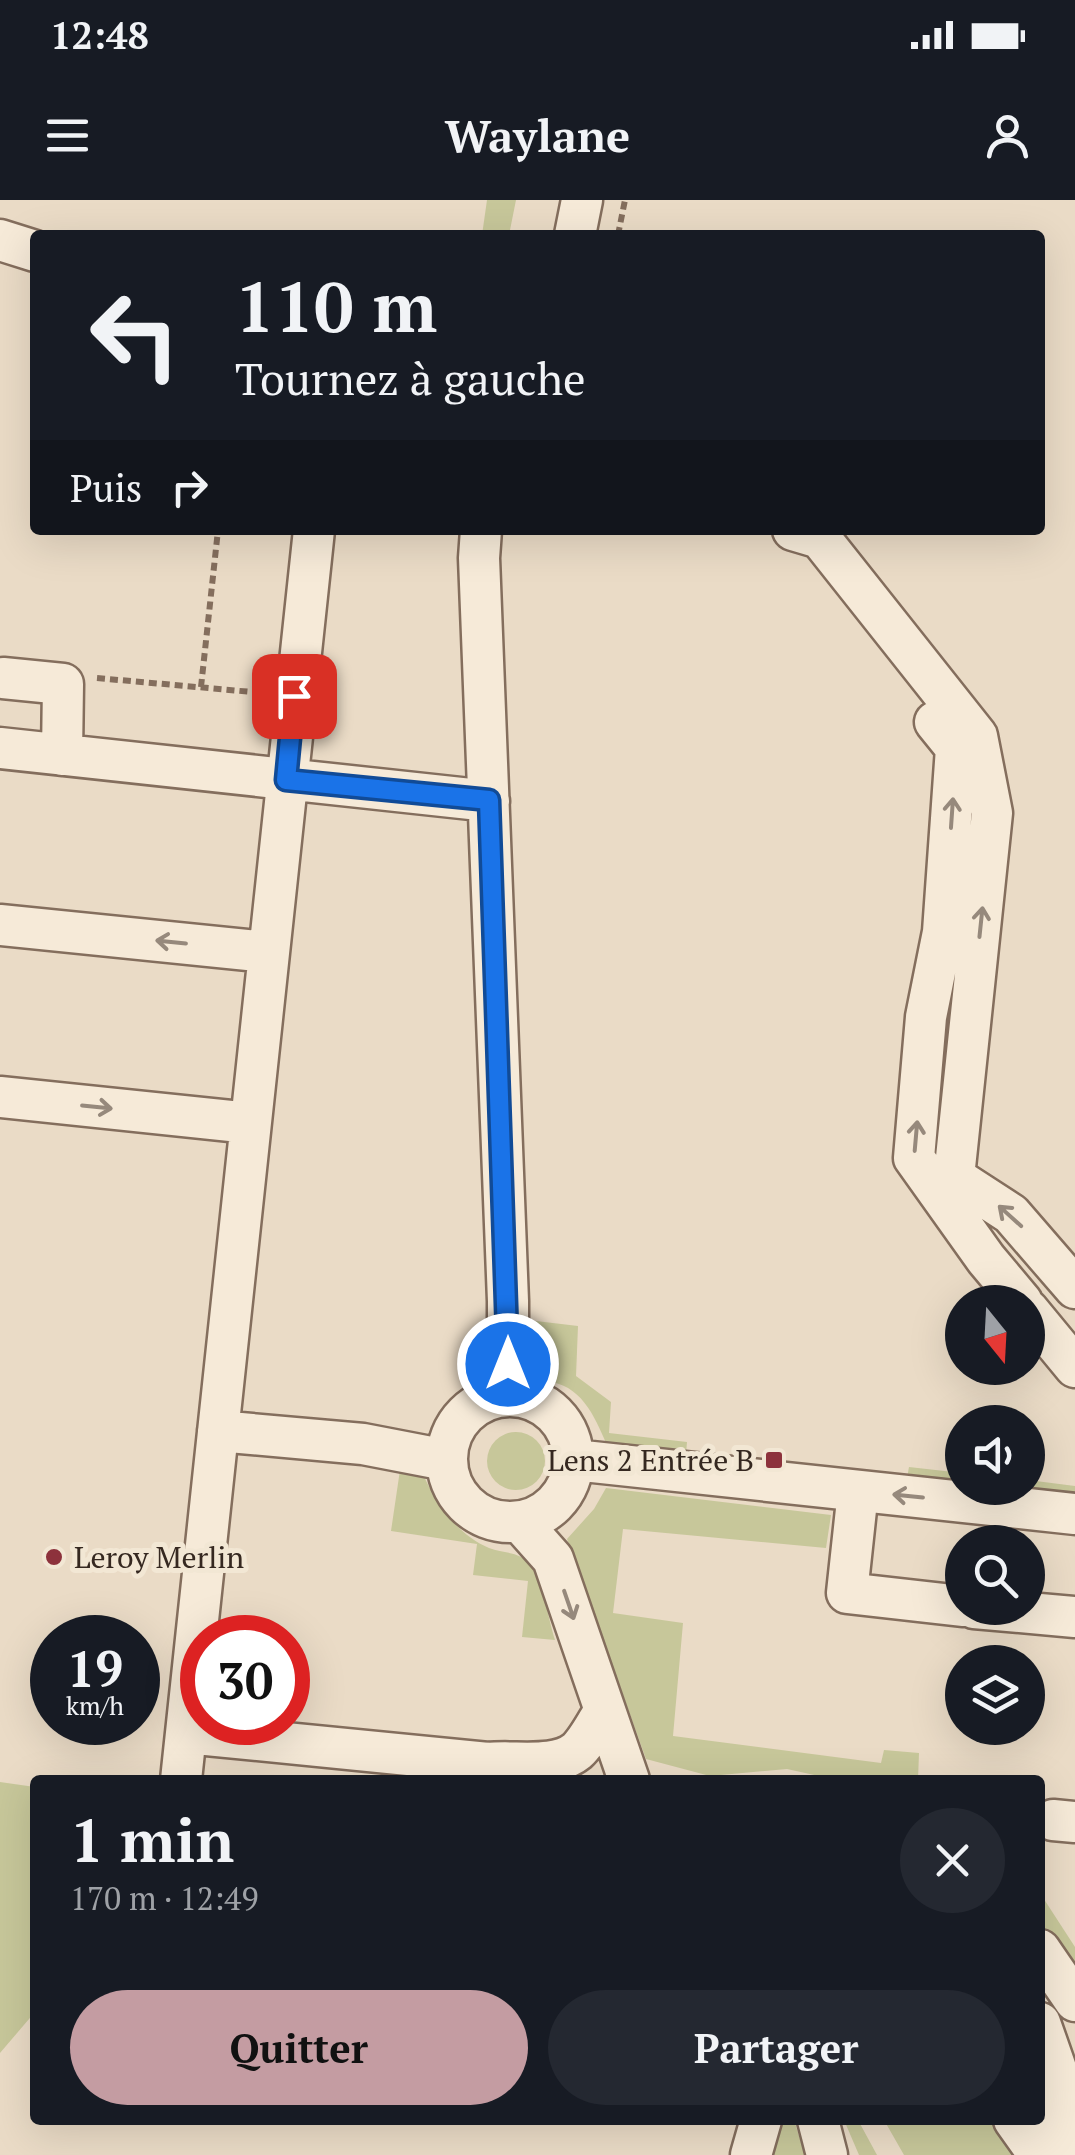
<!DOCTYPE html>
<html lang="fr">
<meta charset="utf-8">
<style>
:root{--surface:#171b24;--page:#242831;--text:#f1f3f6;--muted:#9ea1a6;--accent:#c49ca2}
body{margin:0;font-family:"PT Serif",serif;background:var(--page);color:var(--text);height:100vh;display:flex;flex-direction:column;font-size:38px;white-space:nowrap}
*{box-sizing:border-box;margin:0}
p{font-size:32px;color:var(--muted)}
.icon{flex:none;width:55px;height:55px;fill:none;stroke:currentColor;stroke-width:2;stroke-linecap:round;stroke-linejoin:round}
.map{position:relative;flex:1;overflow:hidden}
.details{position:absolute;left:30px;top:1575px;width:1015px;height:350px;display:flex;flex-direction:column;background:var(--surface);border-radius:10px;box-shadow:0 10px 40px #0002}
.details>*{flex:none}
.hud{position:absolute;left:30px;top:30px;width:1015px;height:305px;border-radius:10px;box-shadow:0 10px 40px #0002;background:#171b24;color:var(--text);overflow:hidden}
.needle{width:65px;rotate:162deg}
.tools{position:absolute;left:945px;top:1085px;display:grid;gap:20px}
.tools a{display:grid;place-items:center;width:100px;height:100px;border-radius:50%;background:var(--surface);box-shadow:0 10px 40px #0002;font-size:50px}
.speed{position:absolute;left:30px;top:1415px;display:flex;gap:20px;font-size:50px;font-weight:700;text-align:center}
.speed>*{display:grid;place-content:center;width:130px;height:130px;border-radius:50%;background:var(--surface);box-shadow:0 10px 40px #0002;line-height:1}
.speed small{font-size:25px;font-weight:400}
.speed .limit{border:15px solid #d22;background:#fff;color:#111}
.pin{position:absolute;display:grid;place-items:center;width:85px;height:85px;color:#fff;margin:-42px;border-radius:20px;box-shadow:0 5px 15px #0006}
.me{position:absolute;width:110px;margin:-55px;rotate:0deg;stroke-linejoin:round;filter:drop-shadow(0 0 8px #0008)}
.turn{display:flex;align-items:center;gap:35px;height:210px;padding:0 40px;font-size:45px}
.turn .icon{width:130px;height:130px;stroke-width:2.5}
.turn b{display:block;font-size:70px;line-height:85px}
.then{display:flex;align-items:center;height:95px;padding:0 40px;background:#0003;gap:20px;font-size:38px}
.round{display:grid;place-items:center;flex:none;width:105px;height:105px;border-radius:52px;background:var(--page)}
.overview{display:flex;align-items:center;justify-content:space-between;height:170px;padding:0 40px}
h1{font-size:60px;font-weight:800;line-height:75px}
.action{display:flex;gap:20px;margin-top:auto;padding:20px 40px}
.action a{flex:1;height:115px;border-radius:60px;background:var(--accent);color:#111;font-size:40px;font-weight:800;line-height:115px;text-align:center}
.action a+a{background:var(--page);color:var(--text)}
.status{display:flex;justify-content:space-between;align-items:center;height:70px;padding:0 50px;background:var(--surface);direction:ltr}
.status svg{height:28px;fill:currentColor}
header{display:flex;justify-content:space-between;align-items:center;height:130px;padding:0 40px;background:var(--surface);font-size:45px;font-weight:800}
.map>svg:first-child{display:block}
.green{fill:#c7c79a}
.lines{fill:none;stroke-linecap:round;stroke-linejoin:round}
.minor-casing{stroke:#846e5d;stroke-width:45}
.path{stroke:#846e5d;stroke-width:6;stroke-dasharray:8 5;stroke-linecap:butt}
.minor{stroke:#f6ead8;stroke-width:40}
.oneway{stroke:#96897c}
.route-casing{stroke:#114b97;stroke-width:25}
.route{stroke:#1a73e8;stroke-width:18}
.poi-dot{fill:#8d323c;stroke:#f2e7d4;stroke-width:4}
.labels{text-anchor:middle;dominant-baseline:central;stroke-width:10;stroke-linejoin:round;paint-order:stroke}
.poi-label{font-size:30px;fill:#352820;stroke:#f2e7d4;text-anchor:end}
</style>
<div class="status"><b>12:48</b><svg viewBox="0 0 49 12"><path d="M0 12V9h3v3zM5 12V6h3v6zM10 12V3h3v9zM15 12V0h3v12zM26 1h20v11H26zM47 4h2v5h-2z"/></svg></div>
<header><svg class="icon" aria-label="menu" viewBox="0 0 24 24"><path d="M4 6h16M4 12h16M4 18h16"/></svg>Waylane<svg class="icon" aria-label="person" viewBox="0 0 24 24"><circle cx="12" cy="8" r="4"/><path d="M4 21q1-7 8-7t8 7"/></svg></header>
<div class="map">
<svg width="1075" height="1955" viewBox="0 0 1075 1955">
<rect width="100%" height="100%" fill="#eadbc6"/>
<path class="green" d="M487,0h29l-7,35h-27z
M536,1121l42,5 -2,50 35,26 -2,31 78,9 -1,12 -79,-9c-13,-30 -26,-61 -62,-64l-8,-17z
M487 1261a29 29 0 1 1 58 0a29 29 0 1 1-58 0Z
M909,1267l53,6v12l-55,-7z
M400,1270l23,4c13,30 35,61 66,74 16,6 32,3 42,18 13,20 17,52 24,74l-33,-3 6,-56 -55,-6 4,-31 -86,-13z
M1028,1280l47,6v11l-86,-9h39z
M606,1288l225,27 -5,33 -203,-19 -10,84 70,10 -10,113 208,27 3,-13 35,3 -1,27h-81l-50,-11 -77,7 -64,-17 -79,-220 27,-30z
M0,1582l35,5v225l-35,41z
M1040,1693l35,54v28l-35,-51z
M776,1920h18l11,35h-35z
M844,1920h14l19,35h-18z
M884,1920h121l24,35h-125z"/>
<g class="lines">
<defs>
<path id="minor" d="M575,35l7,-35
M0,40l35,11
M481,330l-2,28 29,743v95
M793,330l27,8 157,198 15,77 -38,364 57,37 64,74
M3,478l60,6 -1,71
M935,522l21,26 -13,184 -17,85 -12,141 72,101 36,43
M0,548l489,53
M0,725l268,27
M0,897l250,26
M1028,1110l47,57
M447 1259a63 63 0 1 1 126 0a63 63 0 1 1-126 0Z
M218,1231l145,13 83,16
M574,1260l501,54
M858,1291l-11,102 115,13
M521,1323l32,36 76,221
M974,1408l101,9
M186,1533l302,30c28,-3 67,6 89,-12 11,-10 20,-29 28,-41
M181,1580l133,-1250
M1053,1620l22,2
M1040,1750l35,51
M1040,1823l35,100
M1045,1898l24,57
M818,1920l9,35
M1014,1920l25,35
M751,1955l10,-35"/>
</defs>
<use href="#minor" class="minor-casing"/>
<path class="path" d="M618,35l7,-35
M97,478l166,15
M201,487l17,-157"/>
<use href="#minor" class="minor"/>
</g>
<defs><path id="oneway-shaft" d="M-6 0H5M1.5-3L5.5 0L1.5 3" fill="none" stroke-width="1.6" stroke-linecap="round" stroke-linejoin="round" transform="scale(2.5)"/></defs>
<g class="oneway">
<use href="#oneway-shaft" transform="translate(952 613) rotate(-86)"/>
<use href="#oneway-shaft" transform="translate(981 722) rotate(-84)"/>
<use href="#oneway-shaft" transform="translate(171 742) rotate(-174)"/>
<use href="#oneway-shaft" transform="translate(97 907) rotate(6)"/>
<use href="#oneway-shaft" transform="translate(916 936) rotate(-85)"/>
<use href="#oneway-shaft" transform="translate(1010 1016) rotate(-138)"/>
<use href="#oneway-shaft" transform="translate(908 1296) rotate(-174)"/>
<use href="#oneway-shaft" transform="translate(569 1405) rotate(71)"/>
</g>
<g class="lines">
<defs>
<path id="route" d="M294,496l-8,84 203,20 19,564"/>
</defs>
<use href="#route" class="route-casing"/>
<use href="#route" class="route"/>
</g>
<g class="poi-dot">
<rect x="764" y="1250" width="20" height="20" rx="5"/>
<circle cx="54" cy="1357" r="10"/>
</g>
<g class="labels">
<g class="poi-label">
<text x="754" y="1260">Lens 2 Entrée B</text>
<text x="74" y="1357" text-anchor="start">Leroy Merlin</text>
</g>
</g>
</svg>
<div class="tools">
<a><svg class="needle" viewBox="-14 -14 28 28"><path d="M0-13l5 13h-10z" fill="#e53935"/><path d="M0 13l5-13h-10z" fill="#9ea1a6"/></svg></a>
<a><svg class="icon" aria-label="sound" viewBox="0 0 24 24"><path d="M4 9h4l5-4v14l-5-4H4zM17 9q2 3 0 6"/></svg></a>
<a><svg class="icon" aria-label="search" viewBox="0 0 24 24"><circle cx="10" cy="10" r="6"/><path d="M15 15l6 6"/></svg></a>
<a><svg class="icon" aria-label="layers" viewBox="0 0 24 24"><path d="M12 4l9 5-9 5-9-5zM3 14l9 5 9-5"/></svg></a>
</div>
<div class="speed"><div>19<small>km/h</small></div><div class="limit">30</div></div>
<div class="pin" style="left:294px;top:496px;background:#d93025"><svg class="icon" aria-label="arrive" viewBox="0 0 24 24"><path d="M6 21V4h12l-3 4 3 4H6"/></svg></div>
<svg class="me" style="left:508px;top:1164px" viewBox="-20 -20 40 40"><circle r="17" fill="#1a73e8" stroke="#fff" stroke-width="3"/><path d="M0-11L8 9 0 5-8 9z" fill="#fff"/></svg>
<div class="hud">
<div class="turn"><svg class="icon" aria-label="left" viewBox="0 0 24 24"><path d="M17 20v-9H6M10 6l-5 5 5 5"/></svg><div><b>110 m</b>Tournez à gauche</div></div>
<div class="then">Puis<svg class="icon" aria-label="right" viewBox="0 0 24 24"><path d="M7 20v-9h11M14 6l5 5-5 5"/></svg></div>
</div>
<section class="details">
<div class="overview"><div><h1>1 min</h1><p>170 m · 12:49</p></div><a class="round"><svg class="icon" aria-label="close" viewBox="0 0 24 24"><path d="M6 6l12 12M18 6L6 18"/></svg></a></div>
<div class="action"><a>Quitter</a><a>Partager</a></div>
</section>
</div>
